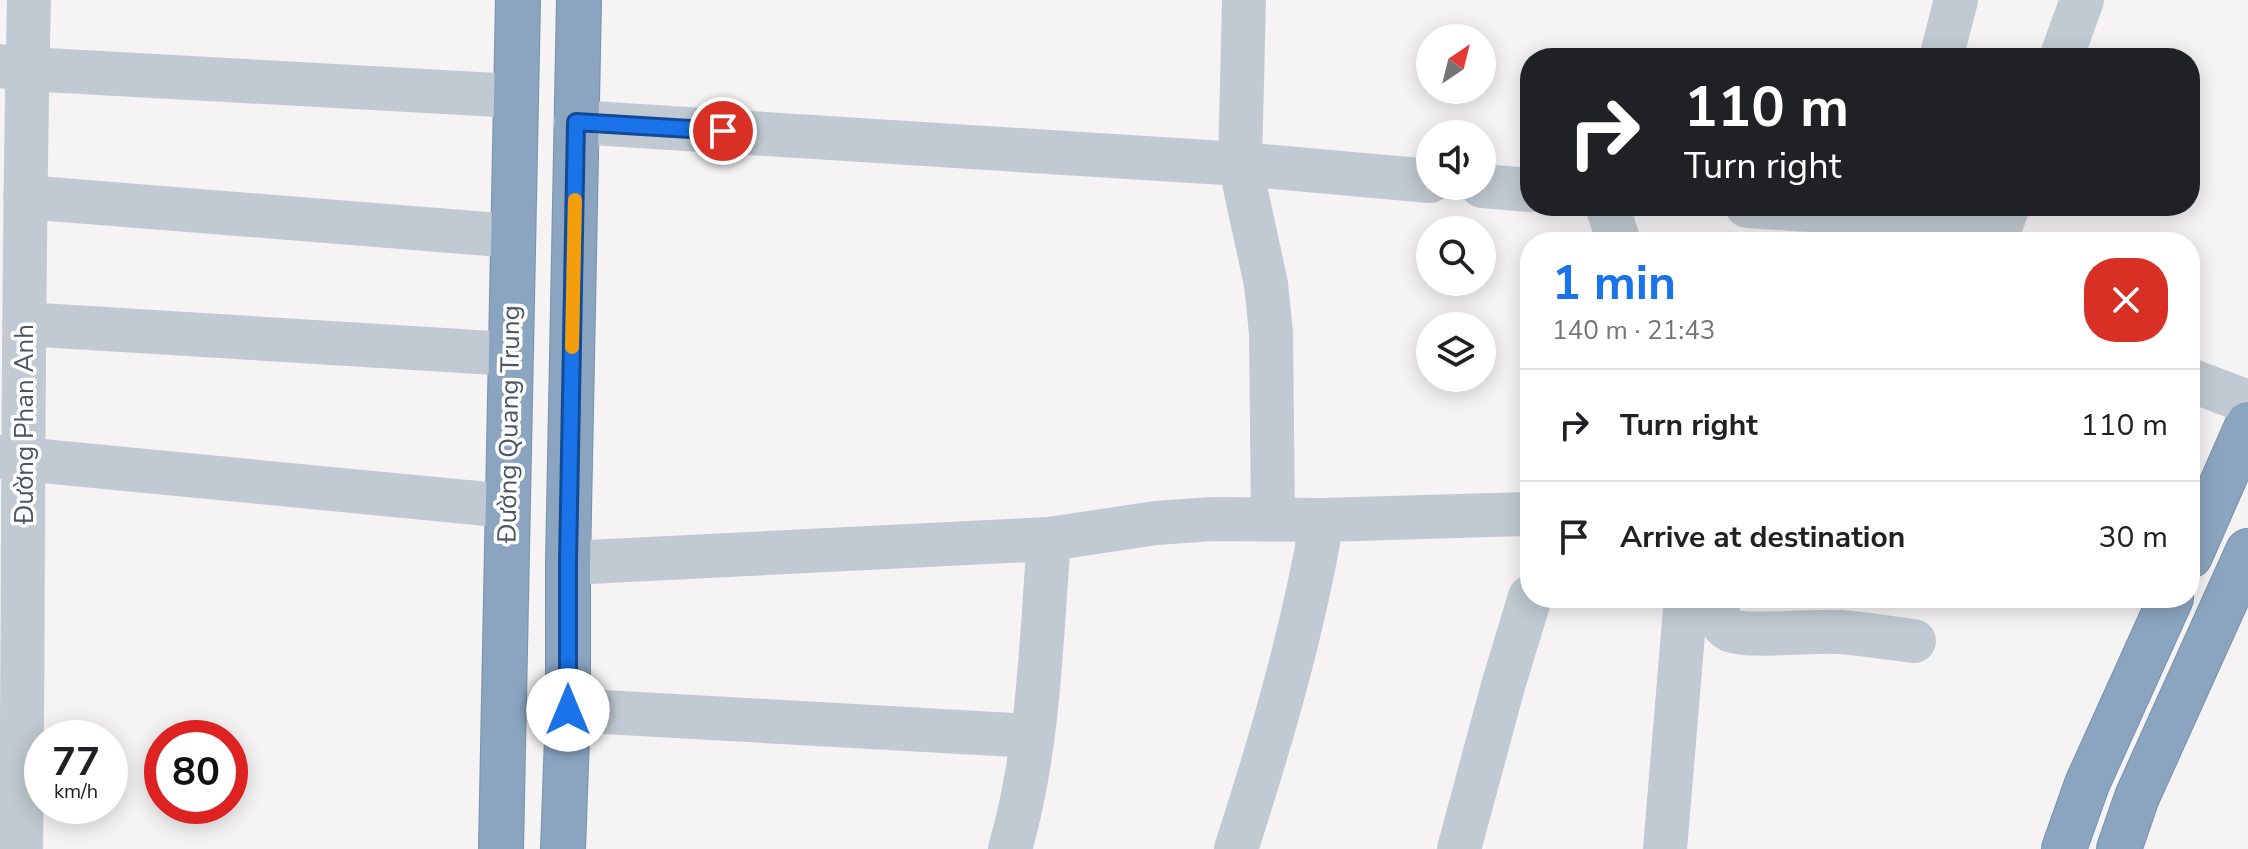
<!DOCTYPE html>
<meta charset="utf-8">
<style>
:root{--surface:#fff;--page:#f6f6f6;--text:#202124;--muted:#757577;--line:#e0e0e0;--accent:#1a73e8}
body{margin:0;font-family:"Nunito Sans",sans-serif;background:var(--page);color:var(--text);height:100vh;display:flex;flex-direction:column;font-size:30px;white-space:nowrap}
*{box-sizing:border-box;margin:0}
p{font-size:26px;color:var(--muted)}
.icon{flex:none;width:44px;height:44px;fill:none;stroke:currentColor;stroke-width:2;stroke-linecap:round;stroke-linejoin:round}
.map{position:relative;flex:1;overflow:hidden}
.panel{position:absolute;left:1520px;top:232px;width:680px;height:376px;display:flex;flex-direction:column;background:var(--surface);border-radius:32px;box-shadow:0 4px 20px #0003}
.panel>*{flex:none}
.hud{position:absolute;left:1520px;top:48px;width:680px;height:168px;border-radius:32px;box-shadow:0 4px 20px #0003;background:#202124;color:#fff;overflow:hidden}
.needle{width:52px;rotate:35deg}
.buttons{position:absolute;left:1416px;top:24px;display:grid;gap:16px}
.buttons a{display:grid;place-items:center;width:80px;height:80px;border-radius:50%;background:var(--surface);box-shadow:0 4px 20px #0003;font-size:40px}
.speed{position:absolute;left:24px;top:720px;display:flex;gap:16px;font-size:40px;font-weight:700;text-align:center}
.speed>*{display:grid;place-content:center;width:104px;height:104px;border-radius:50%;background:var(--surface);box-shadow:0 4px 20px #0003;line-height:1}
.speed small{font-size:20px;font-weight:400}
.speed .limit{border:12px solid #d22;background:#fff;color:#111}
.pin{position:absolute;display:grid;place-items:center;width:68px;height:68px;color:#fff;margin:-34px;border:4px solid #fff;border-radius:50%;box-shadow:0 2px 8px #0007}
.me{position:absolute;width:88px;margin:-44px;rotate:0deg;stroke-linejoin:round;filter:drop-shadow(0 0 6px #0008)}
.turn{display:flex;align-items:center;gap:28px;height:168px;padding:0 32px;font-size:36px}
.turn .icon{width:104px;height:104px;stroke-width:2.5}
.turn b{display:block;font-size:56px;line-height:68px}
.round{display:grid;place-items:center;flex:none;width:84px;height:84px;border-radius:32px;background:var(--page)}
.headline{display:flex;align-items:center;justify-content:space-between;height:136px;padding:0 32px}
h1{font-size:48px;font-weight:700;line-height:60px;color:var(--accent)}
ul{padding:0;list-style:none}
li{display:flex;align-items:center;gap:24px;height:112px;padding:0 32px;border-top:2px solid var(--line)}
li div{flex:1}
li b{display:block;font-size:30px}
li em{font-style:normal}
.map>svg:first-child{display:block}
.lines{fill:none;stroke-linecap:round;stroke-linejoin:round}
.highway-casing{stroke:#7690ad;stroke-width:46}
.minor{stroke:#c1cad2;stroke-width:44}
.highway{stroke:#8ba5c1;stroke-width:44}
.route-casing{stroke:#114b97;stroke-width:20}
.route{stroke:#1a73e8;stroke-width:14}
.slow{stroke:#f59e0b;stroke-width:14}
.labels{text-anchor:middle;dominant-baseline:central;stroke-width:7;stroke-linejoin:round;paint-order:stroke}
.street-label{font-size:26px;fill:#4a5661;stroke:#fff}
</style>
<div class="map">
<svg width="2248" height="849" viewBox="0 0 2248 849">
<rect width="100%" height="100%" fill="#f5f3f3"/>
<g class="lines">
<defs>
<path id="highway" d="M2190,556l58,-132
M501,849l17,-849
M563,849l5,-139v-147l11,-563
M2064,849l23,-65 84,-186
M2119,849l18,-52 111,-246"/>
</defs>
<use href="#highway" class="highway-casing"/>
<path class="minor" d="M1244,0l-4,164 26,120 5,49 2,186
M1941,58l15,-58
M2061,58l21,-58
M0,66l27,3 489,27
M576,122l664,42 190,17
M1482,186l48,4
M25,197l488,39
M1607,206l12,36
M1747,206l151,10 36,6 25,8 25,12
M1995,242l13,-36
M24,324l487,30
M2190,380l58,22
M0,457l508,49
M568,563l481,-24 107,-16 57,-4 109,1 208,-6
M1716,598c1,12 2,26 14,32 17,8 87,0 111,2 24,2 49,6 73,9
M568,710l464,26
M21,849c3,-283 1,-566 8,-849
M1010,849c29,-100 31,-207 39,-310
M1236,849c35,-108 67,-217 86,-329
M1459,849l44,-163 27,-89
M1665,849l21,-251"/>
<use href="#highway" class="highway"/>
</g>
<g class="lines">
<defs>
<path id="route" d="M568,710v-147l8,-441 147,9"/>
</defs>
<use href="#route" class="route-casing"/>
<use href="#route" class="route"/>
<path class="slow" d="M572,347l3,-147"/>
</g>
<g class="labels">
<g class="street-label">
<text transform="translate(24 424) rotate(-90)">Đường Phan Anh</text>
<text transform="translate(509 424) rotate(-89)">Đường Quang Trung</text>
</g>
</g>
</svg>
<div class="buttons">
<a><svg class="needle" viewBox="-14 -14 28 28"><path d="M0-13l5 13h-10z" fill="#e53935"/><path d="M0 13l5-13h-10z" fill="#757577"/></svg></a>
<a><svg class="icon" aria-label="sound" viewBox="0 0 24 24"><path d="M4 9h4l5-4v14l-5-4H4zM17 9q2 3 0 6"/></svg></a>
<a><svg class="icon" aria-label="search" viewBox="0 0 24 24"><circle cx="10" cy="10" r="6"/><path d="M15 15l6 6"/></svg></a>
<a><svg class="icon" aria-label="layers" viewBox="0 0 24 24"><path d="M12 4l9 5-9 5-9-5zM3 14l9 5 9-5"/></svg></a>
</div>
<div class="speed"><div>77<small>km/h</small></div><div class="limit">80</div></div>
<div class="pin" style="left:723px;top:131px;background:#d93025"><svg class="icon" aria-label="arrive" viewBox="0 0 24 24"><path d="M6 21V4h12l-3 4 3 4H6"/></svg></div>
<svg class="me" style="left:568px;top:710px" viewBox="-20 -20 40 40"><circle r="19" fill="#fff"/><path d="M0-13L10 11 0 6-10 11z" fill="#1a73e8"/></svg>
<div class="hud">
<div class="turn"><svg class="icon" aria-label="right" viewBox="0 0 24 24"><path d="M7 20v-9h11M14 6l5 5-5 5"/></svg><div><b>110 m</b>Turn right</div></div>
</div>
<section class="panel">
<div class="headline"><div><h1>1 min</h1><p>140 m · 21:43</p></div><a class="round" style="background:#d93025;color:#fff"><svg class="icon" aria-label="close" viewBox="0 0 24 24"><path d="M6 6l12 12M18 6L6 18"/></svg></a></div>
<ul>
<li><svg class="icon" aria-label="right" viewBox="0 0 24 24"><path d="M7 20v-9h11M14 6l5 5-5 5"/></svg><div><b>Turn right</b></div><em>110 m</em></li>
<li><svg class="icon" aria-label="arrive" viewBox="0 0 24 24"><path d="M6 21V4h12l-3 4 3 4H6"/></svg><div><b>Arrive at destination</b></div><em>30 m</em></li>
</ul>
</section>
</div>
